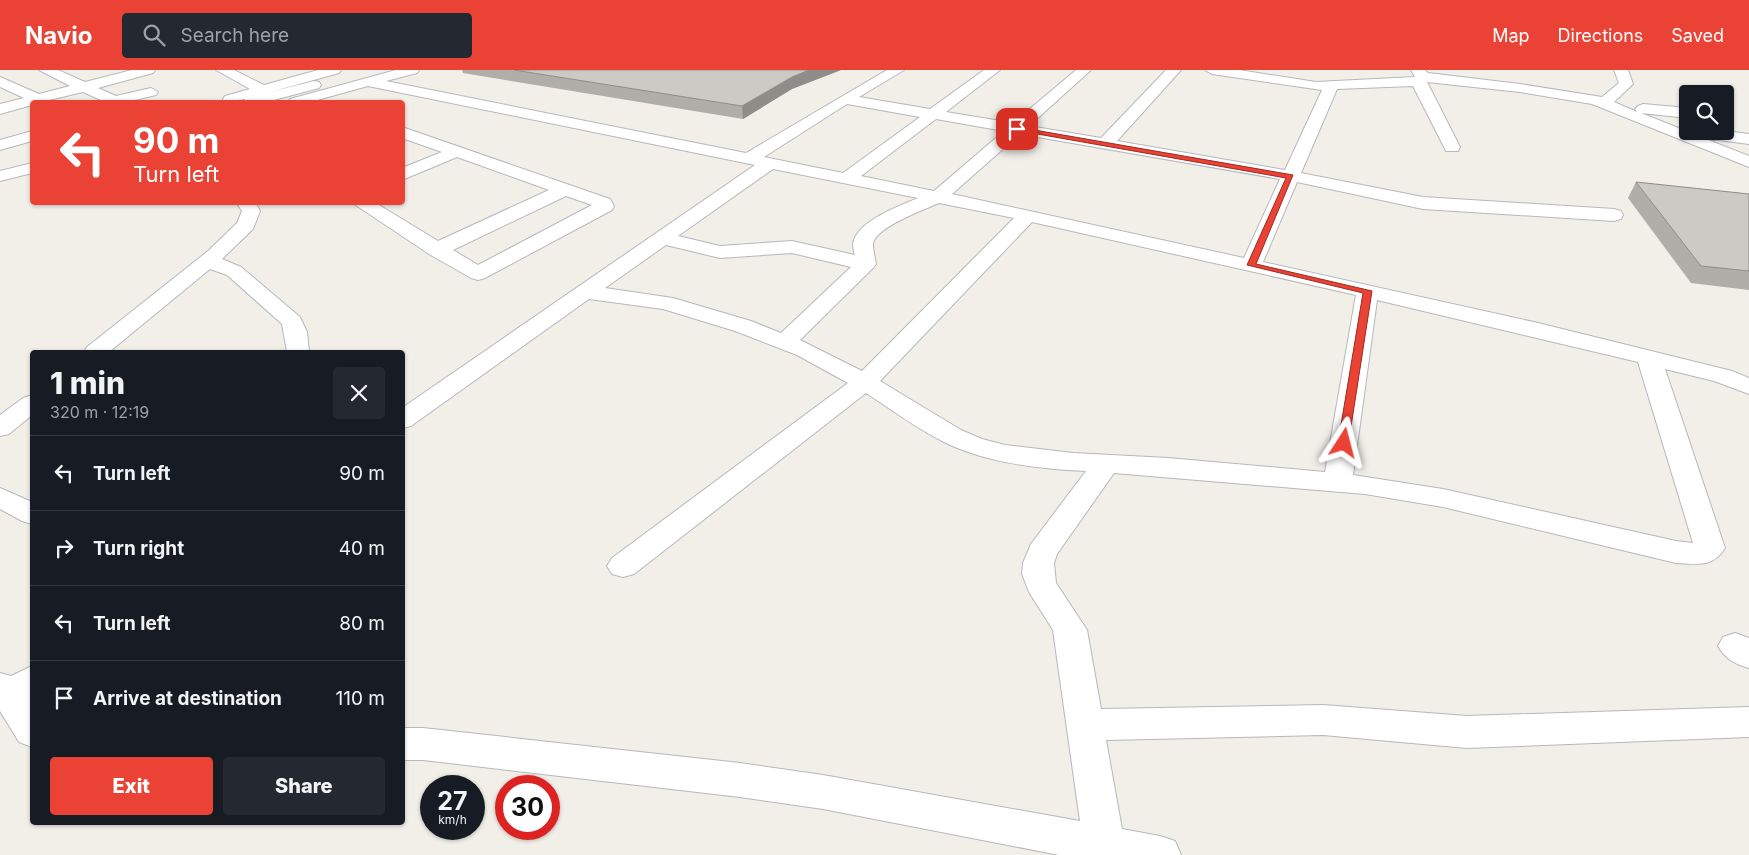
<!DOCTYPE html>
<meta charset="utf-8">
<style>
:root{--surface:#171b24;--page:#242831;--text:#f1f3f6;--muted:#9ea1a6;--line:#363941;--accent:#ea4335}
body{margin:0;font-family:Inter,sans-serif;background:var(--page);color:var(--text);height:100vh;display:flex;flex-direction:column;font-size:19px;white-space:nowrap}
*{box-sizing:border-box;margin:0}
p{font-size:16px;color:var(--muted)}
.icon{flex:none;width:28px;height:28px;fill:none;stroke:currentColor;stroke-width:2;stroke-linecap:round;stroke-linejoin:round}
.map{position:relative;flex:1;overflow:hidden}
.sheet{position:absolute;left:30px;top:280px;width:375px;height:475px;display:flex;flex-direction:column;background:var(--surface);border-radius:5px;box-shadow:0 1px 4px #0004}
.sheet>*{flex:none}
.top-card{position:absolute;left:30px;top:30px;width:375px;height:105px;border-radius:5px;box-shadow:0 1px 4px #0004;background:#ea4335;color:#fff;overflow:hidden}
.controls{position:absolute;left:1679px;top:15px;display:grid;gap:10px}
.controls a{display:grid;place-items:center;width:55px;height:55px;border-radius:5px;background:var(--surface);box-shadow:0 1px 4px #0004;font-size:25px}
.speed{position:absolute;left:420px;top:705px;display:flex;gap:10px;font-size:25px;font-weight:700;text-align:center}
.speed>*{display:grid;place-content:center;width:65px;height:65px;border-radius:50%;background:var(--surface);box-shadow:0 1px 4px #0004;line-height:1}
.speed small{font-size:12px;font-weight:400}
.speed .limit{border:8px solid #d22;background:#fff;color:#111}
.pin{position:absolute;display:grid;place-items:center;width:42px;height:42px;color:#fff;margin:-21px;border-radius:10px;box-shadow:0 2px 8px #0006}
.me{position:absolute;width:55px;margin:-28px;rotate:9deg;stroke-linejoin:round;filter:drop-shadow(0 0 4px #0008)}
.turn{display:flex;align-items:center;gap:18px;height:105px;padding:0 20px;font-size:22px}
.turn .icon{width:65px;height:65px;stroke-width:2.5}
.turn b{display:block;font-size:35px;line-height:42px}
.round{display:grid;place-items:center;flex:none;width:52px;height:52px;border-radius:5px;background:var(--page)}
.headline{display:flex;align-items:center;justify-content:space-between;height:85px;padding:0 20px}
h1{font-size:30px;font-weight:800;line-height:38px}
.primary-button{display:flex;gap:10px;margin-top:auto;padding:10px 20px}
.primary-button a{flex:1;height:58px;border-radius:5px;background:var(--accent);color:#fff;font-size:20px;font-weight:800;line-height:58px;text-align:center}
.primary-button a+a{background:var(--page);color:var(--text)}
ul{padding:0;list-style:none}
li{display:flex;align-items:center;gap:15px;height:75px;padding:0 20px;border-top:1px solid var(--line)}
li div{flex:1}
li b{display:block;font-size:19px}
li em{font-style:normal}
header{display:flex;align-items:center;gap:30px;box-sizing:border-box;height:70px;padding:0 25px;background:var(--accent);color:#fff}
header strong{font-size:24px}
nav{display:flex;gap:28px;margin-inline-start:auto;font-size:18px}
.search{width:350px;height:45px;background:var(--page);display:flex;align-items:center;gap:12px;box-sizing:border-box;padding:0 18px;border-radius:5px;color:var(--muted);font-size:19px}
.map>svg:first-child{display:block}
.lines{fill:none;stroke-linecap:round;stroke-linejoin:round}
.minor-casing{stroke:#b5b8bc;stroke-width:2}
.minor{fill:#fff;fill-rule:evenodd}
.wall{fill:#afaea9}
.shaded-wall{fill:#8f8d8a}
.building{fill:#cccac5;stroke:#8f8d8a}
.route{fill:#ea4335;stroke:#982c22}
</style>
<header>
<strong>Navio</strong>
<div class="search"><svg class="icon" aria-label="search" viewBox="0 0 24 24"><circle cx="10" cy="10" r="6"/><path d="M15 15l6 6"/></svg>Search here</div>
<nav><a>Map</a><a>Directions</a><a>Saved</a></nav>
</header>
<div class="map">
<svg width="1749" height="785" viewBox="0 0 1749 785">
<rect width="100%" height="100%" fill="#f1efe8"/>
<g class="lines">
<defs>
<path id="minor" d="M39,0h19l27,12 47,-12h23l-2,3 -55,15 18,8 35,-8 7,4 -2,3 -30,7h-24l1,-1 -20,-9 -34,8 1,2h-18v3l-32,9v-10l24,-6 -24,-11v-10l39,17 31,-8z
M216,0h18l30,15 54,-15h23l-2,3 -69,19 44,-11 5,1 2,3 -2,3 -53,14h-22l1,-3 -20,3 -2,-3 2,-3 25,-7z
M396,0h23l-2,3 -31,8 360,72 141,-83h17l-45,27 71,12 54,-39h16l-54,42 67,11 63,-53h15l-62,56 72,12 65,-68h15l-64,71 168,29 37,-80 -110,-16 -7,-4h34l77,12 99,-5 -4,-7h14l3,3 92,11 82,13 17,-14 -5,-13h14l5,14 -19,18 23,10 -2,-3 3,-3 5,-2 45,4v10l-47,-5 55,22v-4h29l24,3v10l-46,-6 46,18v11l-157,-63 -72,-12 -93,-10 33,65 -2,4h-12l-2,-4 -31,-61 -76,3 -36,84 122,24 191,12 7,2 2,4 -2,4 -7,2 -191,-12 -126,-27 -34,80 275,61 194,48 17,7v16l-35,-13 -49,-12 60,179c-12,20 -28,16 -49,15l-233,-56 -78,-13 -251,-21 -57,81 -3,9 2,20 31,47 14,79 222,-4 144,11 282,-9v30l-282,11 -144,-13 -217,5 16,89 38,7 15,5 6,14h-122l-236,-46 -83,-12 -317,-37h-21v-32h21l317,35 83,12 257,46 -27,-191 -24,-38 -7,-18 1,-11 8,-19 55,-73c-46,-2 -100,-8 -142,-29 -27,-13 -53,-33 -78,-49l-232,181 -11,3 -11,-3 -5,-8 5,-8 236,-175 -51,-28 -62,-24 -72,-22 -74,-10 -178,127 -9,2v-20l353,-243 -387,-79 -58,16h-22l2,-3zM847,34l73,13 -77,56 -79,-16zM936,49l68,12 -70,60 -73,-15zM1020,64l260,45 -36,79 -292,-64zM773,99l145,29c-18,8 -62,23 -65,46 0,3 1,8 2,11l-63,-14 -72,5 -42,-10zM939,133l75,15 -152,153 -62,-31 73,-72 3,-4c-1,-6 -3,-14 -3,-20 1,-16 52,-35 66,-41zM1032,152l324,73 -31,177 -157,-14 -95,-5 -68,-8 -23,-6 -21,-9 -81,-49zM666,175l54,13 72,-5 59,14 -70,66 -30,-12 -78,-23 -68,-10zM1377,230l261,62 55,181 -17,-2 -233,-52 -90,-14z
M402,57l208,72 4,7 -2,4 -127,68 -7,2 -7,-2 -42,-24 -78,-52h23l64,39 111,-51 -92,-33 -55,23v-12l40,-16 -40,-14zM566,126l26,9 -114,60 -25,-15z
M32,61v10l-32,9v-10z
M32,93v10l-32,8v-10z
M236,132h19l5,9 -7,18 -31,30 19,8 59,50 7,15 2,20h-22l-5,-28 -55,-49 -17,-6 -101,83h-25l3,-5 121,-96 29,-28 5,-12z
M32,325v20l-23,19 -9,2v-21l23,-17z
M0,418l32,14v22l-10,-3 -22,-12z
M1735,563l14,5v30c-14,-4 -24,-9 -31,-22l5,-9z
M32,596v81l-13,-5 -19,-31v-38l11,3z"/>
</defs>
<use href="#minor" class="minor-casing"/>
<use href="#minor" class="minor"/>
</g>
<path class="wall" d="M462,0h379l-49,19 -49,30 -280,-46z
M1636,112l113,12v96l-58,-7 -63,-85z"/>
<path class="shaded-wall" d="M809,0h32l-49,19 -49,30 -1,-13 50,-29z"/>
<path class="building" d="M514,0h295l-17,7 -50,29z
M1636,112l113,12v77l-48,-5z"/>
<path class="route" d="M1017,57l276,48 -37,89 116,27 -24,155h-8l-2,-3 25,-150 -116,-28 39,-87 -271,-48z"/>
</svg>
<div class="controls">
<a><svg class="icon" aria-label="search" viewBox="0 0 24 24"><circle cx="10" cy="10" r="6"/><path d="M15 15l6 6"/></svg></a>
</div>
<div class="speed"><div>27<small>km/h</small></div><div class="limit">30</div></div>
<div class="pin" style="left:1017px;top:59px;background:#d93025"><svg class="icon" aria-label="arrive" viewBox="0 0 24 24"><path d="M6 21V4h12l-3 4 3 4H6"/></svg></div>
<svg class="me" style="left:1344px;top:373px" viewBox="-20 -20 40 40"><path d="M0-17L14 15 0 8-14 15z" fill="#ea4335" stroke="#fff" stroke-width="4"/></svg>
<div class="top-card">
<div class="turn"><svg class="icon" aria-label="left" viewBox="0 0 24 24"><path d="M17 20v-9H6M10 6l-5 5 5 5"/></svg><div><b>90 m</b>Turn left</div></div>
</div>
<section class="sheet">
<div class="headline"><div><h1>1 min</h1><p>320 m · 12:19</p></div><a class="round"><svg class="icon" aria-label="close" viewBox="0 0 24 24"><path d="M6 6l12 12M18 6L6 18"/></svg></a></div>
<ul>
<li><svg class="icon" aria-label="left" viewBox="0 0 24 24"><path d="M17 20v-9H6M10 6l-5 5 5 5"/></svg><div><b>Turn left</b></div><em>90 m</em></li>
<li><svg class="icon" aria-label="right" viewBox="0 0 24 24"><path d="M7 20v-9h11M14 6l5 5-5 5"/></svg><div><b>Turn right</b></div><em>40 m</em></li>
<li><svg class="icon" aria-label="left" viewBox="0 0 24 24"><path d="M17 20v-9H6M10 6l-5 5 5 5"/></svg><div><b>Turn left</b></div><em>80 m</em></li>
<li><svg class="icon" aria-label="arrive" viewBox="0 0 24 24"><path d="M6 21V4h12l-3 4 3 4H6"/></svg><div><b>Arrive at destination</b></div><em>110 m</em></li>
</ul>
<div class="primary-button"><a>Exit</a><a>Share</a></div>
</section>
</div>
